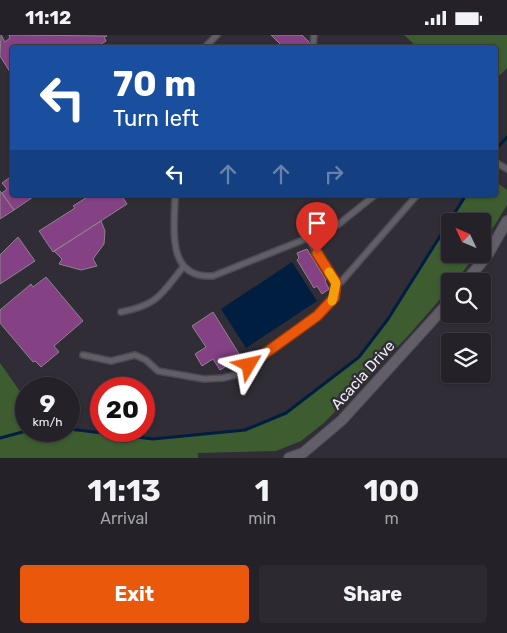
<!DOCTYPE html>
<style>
:root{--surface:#242228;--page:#2c2a30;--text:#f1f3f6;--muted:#a3a4a8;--line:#413f45;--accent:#ea580c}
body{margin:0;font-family:Rubik,sans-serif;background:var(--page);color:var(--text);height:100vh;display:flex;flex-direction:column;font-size:19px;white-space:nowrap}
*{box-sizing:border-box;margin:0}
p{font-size:16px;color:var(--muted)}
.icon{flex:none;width:28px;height:28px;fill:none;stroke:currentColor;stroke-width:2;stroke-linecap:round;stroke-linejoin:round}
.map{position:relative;height:423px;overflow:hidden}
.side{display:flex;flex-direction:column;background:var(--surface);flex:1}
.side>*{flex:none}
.top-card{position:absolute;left:10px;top:10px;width:488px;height:152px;border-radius:5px;box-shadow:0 1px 4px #0004,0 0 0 1px var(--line);background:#1a4fa0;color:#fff;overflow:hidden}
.needle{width:32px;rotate:314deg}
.buttons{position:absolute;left:441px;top:178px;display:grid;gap:10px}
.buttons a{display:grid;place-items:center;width:50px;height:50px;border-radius:5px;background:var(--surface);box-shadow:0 1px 4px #0004,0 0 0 1px var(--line);font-size:25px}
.speed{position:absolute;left:15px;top:342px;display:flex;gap:10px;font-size:25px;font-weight:700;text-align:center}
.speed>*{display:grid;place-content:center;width:65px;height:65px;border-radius:50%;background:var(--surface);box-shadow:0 1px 4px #0004,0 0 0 1px var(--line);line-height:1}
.speed small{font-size:12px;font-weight:400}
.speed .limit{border:8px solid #d22;background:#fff;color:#111}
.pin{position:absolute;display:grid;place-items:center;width:42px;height:42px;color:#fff;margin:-51px -21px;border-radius:50% 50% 50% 0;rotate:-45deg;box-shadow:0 0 5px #0007}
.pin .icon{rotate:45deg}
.me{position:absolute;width:55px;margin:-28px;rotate:54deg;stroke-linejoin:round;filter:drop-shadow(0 0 4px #0008)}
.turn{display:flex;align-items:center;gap:18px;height:105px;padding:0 20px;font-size:22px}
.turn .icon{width:65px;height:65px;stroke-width:2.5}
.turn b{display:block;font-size:35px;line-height:42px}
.lanes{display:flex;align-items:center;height:48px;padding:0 20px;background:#0003;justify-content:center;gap:25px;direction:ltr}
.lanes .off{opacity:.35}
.eta{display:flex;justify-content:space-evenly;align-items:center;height:85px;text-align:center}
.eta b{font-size:30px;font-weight:700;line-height:35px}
.button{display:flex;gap:10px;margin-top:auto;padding:10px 20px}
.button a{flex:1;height:58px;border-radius:5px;background:var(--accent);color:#fff;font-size:20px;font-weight:700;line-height:58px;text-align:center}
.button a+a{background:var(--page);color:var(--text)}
.status{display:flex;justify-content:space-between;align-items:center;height:35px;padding:0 25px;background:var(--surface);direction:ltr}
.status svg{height:14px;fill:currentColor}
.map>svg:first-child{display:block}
.green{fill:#3d5c30}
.water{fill:#001e40}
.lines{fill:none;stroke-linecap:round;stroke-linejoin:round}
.stream{stroke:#001e40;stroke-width:3}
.building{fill:#844284;stroke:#8d848c}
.lane-casing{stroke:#4c4a51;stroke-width:8}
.street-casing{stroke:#4c4a51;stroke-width:12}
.lane{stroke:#615e68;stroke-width:5}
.street{stroke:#615e68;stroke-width:10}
.route-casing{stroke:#983908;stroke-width:12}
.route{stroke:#ea580c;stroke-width:9}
.slow{stroke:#f59e0b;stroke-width:9}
.labels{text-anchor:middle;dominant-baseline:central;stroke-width:5;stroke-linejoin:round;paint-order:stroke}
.street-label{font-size:15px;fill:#f0eef4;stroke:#302d36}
</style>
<div class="status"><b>11:12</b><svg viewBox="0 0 49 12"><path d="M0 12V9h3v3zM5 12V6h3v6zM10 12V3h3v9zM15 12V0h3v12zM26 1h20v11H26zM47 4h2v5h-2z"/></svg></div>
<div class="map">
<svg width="507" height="423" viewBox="0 0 507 423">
<rect width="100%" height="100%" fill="#302d36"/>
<path class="green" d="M404,0h103v33l-7,7h-5v-28h-78z
M495,146l12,9v15l-24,39 -1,-23h-32l16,-26h29z
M450,186v33h26l-20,27h-6v7l-43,49 -82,85 -24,19 -25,10 -78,2v5h-198v-95l26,37v31h43v-2l84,10 92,-9 41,-17 73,-56 29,-38z"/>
<path class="water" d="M292,227l25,39 -71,47 -25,-39z"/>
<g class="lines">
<path class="stream" d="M495,115l12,-13
M69,394l84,10 92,-9 41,-17 73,-56 29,-38 78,-124
M0,403l26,-7"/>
</g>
<path class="building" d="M1,0l4,7 5,-4 -1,-3 98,1 -3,1 2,4 -10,6h-84v28l-12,-19z
M271,0h31l8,8 -4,4h-27l2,-2z
M9,143l3,5v12h24l-22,15 -12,-17 5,-4 -5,-6z
M0,156l14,19 -14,9z
M96,160h25l6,9 -74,48 -14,-21 36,-23 -2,-2 16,-10 1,2z
M101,186l4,10 -1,13 -11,15 4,7 -16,4 -22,-6 3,-5 -8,-8z
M18,202l17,24 -35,23v-29z
M307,214l19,31 -1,1 4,8 -7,5 -5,-8 -3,2 -17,-28 2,-2 -2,-5z
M46,242l37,44 -29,25 5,6 -18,15 -6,-6 -2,1 -33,-39v-13l31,-26 2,3z
M213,277l28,45 -21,13 -7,-11 -11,7 -7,-12 11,-7 -14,-21z"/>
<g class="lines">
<defs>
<path id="lane" d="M205,12l12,-12
M313,12l1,-12
M495,127l12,7
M175,160c0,32 -10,84 38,81l110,-44 16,-8 36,-29
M335,248l6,-1 76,-87
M121,277c38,-7 41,-19 63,-46
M83,320l28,6 24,-6 11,5 12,11 46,8 19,-1 12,-3 82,-59 17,-18 1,-15 -27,-45"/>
<path id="street" d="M466,246l21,-25 20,-35
M289,423l14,-5 39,-33 108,-119"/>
</defs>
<use href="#lane" class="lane-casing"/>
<use href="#street" class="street-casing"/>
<use href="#lane" class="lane"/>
<use href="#street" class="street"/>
</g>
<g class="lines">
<defs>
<path id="route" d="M249,330l68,-49 17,-18 2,-15 -19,-30"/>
</defs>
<use href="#route" class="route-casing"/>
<use href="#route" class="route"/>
<path class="slow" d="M329,237l7,11 -4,18"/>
</g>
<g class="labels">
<g class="street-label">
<text transform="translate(363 340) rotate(-48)">Acacia Drive</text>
</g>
</g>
</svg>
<div class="buttons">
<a><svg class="needle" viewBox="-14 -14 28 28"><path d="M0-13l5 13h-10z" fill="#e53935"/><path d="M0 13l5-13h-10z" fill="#a3a4a8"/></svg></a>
<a><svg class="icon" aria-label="search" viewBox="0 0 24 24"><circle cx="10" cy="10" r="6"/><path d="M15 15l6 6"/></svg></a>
<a><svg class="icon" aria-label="layers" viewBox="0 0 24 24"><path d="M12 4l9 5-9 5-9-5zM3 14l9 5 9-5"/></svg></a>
</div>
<div class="speed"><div>9<small>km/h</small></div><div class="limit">20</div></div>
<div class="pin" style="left:317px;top:218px;background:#d93025"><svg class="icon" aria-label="arrive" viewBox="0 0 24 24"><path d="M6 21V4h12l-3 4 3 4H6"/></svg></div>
<svg class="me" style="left:249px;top:330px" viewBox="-20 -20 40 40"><path d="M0-17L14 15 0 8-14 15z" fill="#ea580c" stroke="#fff" stroke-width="4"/></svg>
<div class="top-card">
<div class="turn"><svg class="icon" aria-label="left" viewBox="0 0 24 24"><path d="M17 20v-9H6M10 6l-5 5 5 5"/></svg><div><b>70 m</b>Turn left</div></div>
<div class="lanes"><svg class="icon" aria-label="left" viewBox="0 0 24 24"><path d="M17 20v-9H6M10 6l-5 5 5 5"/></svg><svg class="icon off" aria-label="ahead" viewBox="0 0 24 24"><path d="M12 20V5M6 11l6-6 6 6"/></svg><svg class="icon off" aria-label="ahead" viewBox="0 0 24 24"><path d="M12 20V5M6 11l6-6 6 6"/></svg><svg class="icon off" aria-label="right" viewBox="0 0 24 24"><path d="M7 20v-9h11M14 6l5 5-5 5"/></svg></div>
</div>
</div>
<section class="side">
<div class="eta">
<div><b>11:13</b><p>Arrival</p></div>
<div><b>1</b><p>min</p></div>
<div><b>100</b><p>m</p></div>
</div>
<div class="button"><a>Exit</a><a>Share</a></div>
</section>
